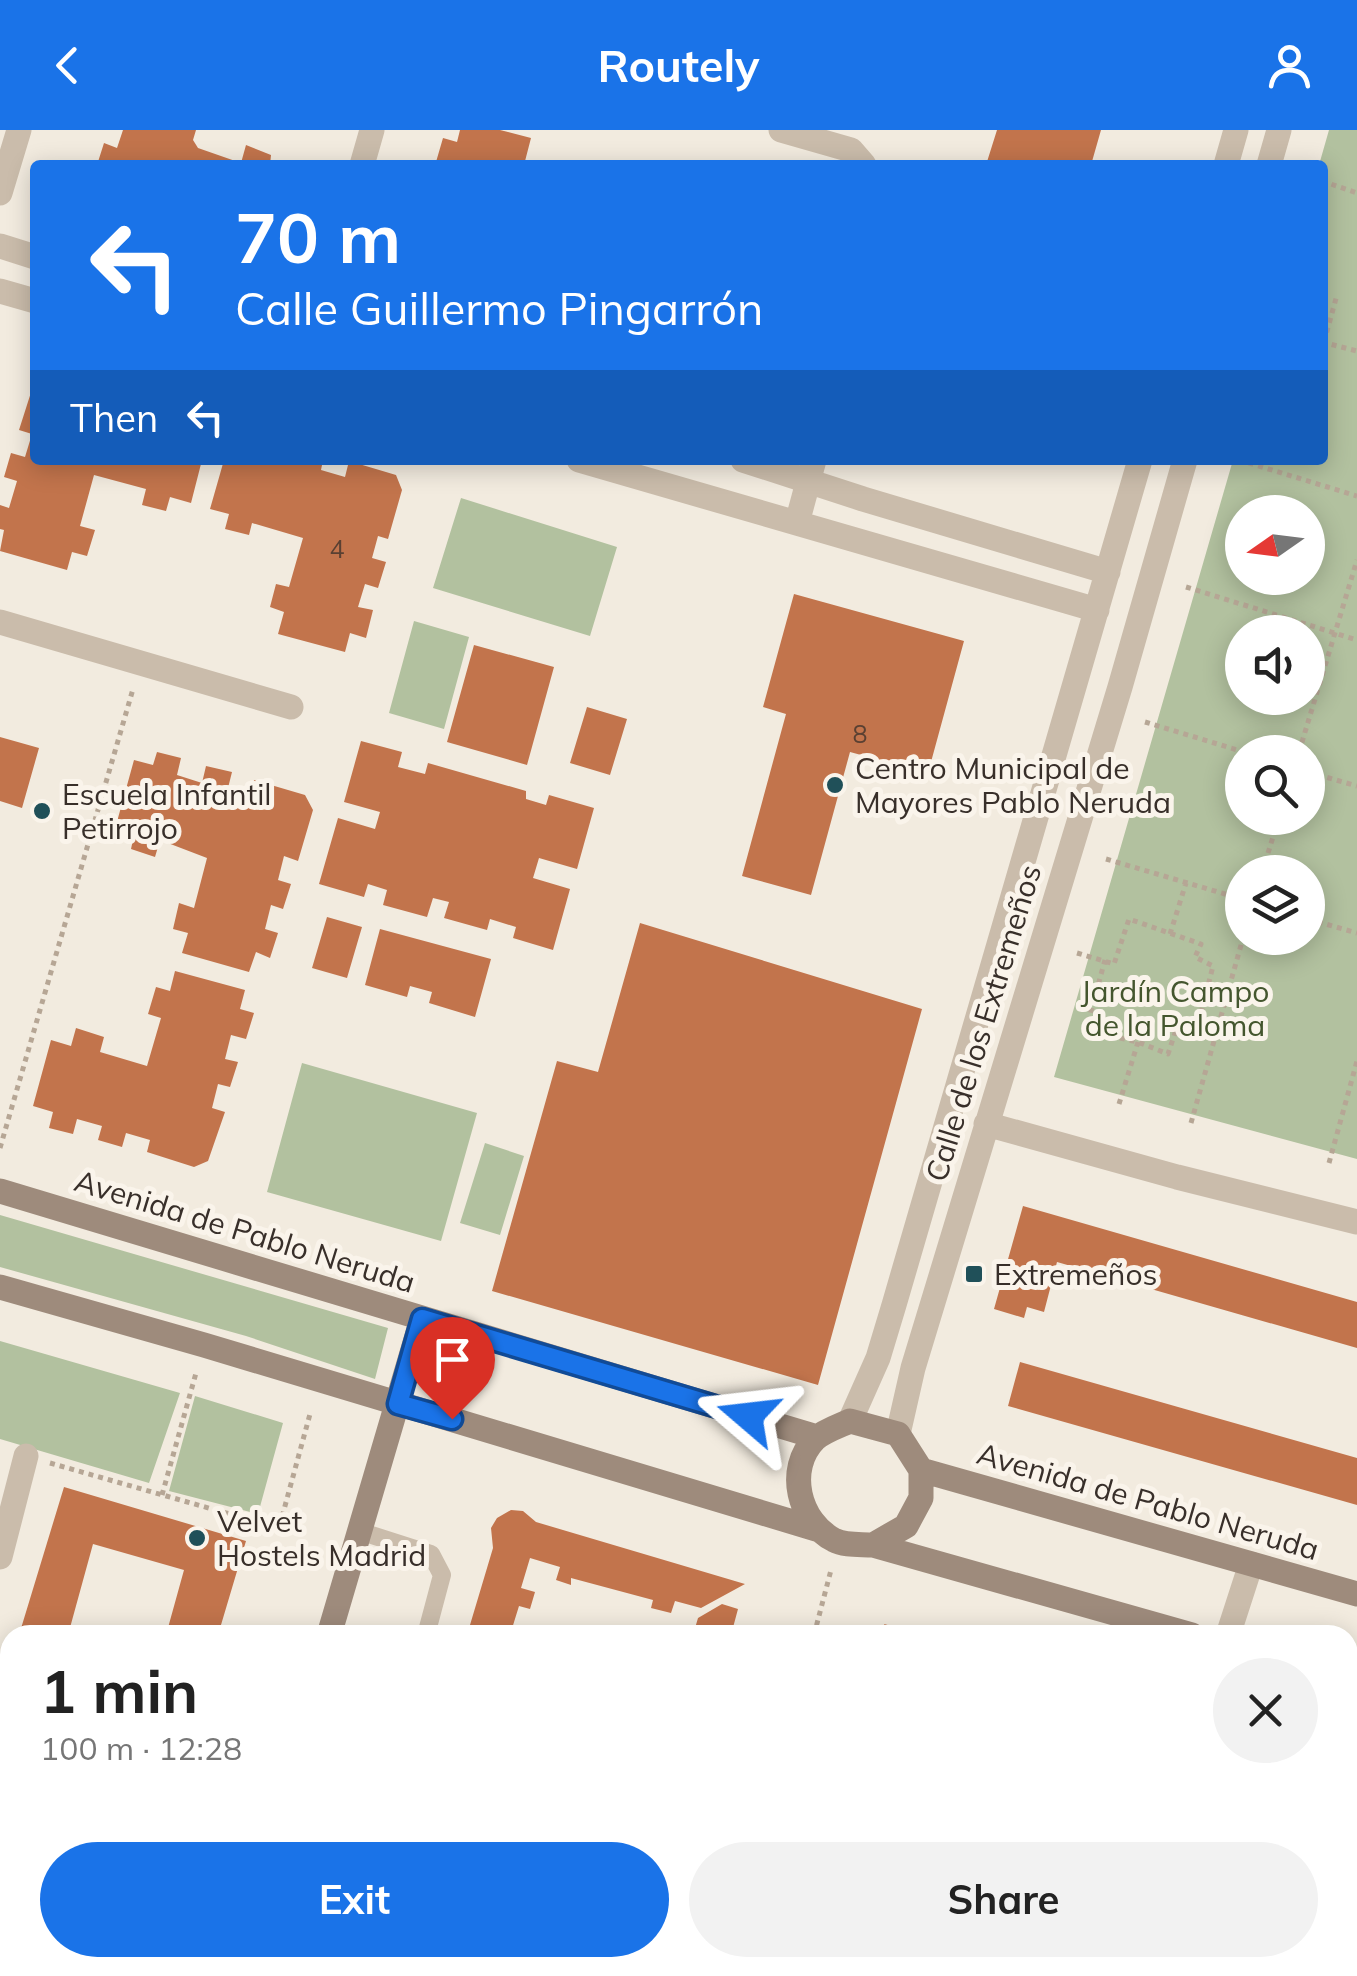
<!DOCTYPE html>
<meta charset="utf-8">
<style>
:root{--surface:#fff;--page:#f2f2f2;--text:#222;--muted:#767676;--accent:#1a73e8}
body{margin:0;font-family:Mulish,sans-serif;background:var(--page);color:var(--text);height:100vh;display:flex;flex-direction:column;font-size:38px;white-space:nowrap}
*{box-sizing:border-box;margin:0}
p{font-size:32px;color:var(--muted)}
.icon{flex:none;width:55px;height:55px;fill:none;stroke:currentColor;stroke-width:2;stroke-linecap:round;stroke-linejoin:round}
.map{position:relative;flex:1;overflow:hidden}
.panel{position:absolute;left:0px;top:1495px;width:1358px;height:352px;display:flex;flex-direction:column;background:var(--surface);border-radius:30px 30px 0 0;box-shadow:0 5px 25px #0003}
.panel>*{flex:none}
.guide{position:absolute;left:30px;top:30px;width:1298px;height:305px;border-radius:10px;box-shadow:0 5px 25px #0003;background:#1a73e8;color:#fff;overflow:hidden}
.needle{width:65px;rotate:256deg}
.controls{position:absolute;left:1225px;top:365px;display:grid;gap:20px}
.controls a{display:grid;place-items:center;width:100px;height:100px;border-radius:50%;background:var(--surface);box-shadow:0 5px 25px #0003;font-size:50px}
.pin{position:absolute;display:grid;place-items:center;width:85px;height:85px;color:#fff;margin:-102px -42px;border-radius:50% 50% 50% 0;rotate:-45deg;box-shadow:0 0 10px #0007}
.pin .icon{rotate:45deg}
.me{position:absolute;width:110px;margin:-55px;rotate:287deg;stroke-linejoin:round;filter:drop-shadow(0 0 8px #0008)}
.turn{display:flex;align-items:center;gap:35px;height:210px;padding:0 40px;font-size:45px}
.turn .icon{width:130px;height:130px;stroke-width:2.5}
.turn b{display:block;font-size:70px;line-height:85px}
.then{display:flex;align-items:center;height:95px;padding:0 40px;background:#0003;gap:20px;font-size:38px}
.round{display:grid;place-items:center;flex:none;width:105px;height:105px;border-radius:52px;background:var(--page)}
.head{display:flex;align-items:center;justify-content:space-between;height:170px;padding:0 40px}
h1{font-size:60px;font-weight:700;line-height:75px}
.primary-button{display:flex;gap:20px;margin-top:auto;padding:20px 40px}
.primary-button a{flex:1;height:115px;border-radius:60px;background:var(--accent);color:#fff;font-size:40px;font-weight:700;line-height:115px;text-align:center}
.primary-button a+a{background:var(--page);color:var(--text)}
header{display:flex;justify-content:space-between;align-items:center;height:130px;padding:0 40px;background:var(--accent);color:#fff;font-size:45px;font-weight:700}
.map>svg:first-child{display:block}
.green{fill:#b2c19f;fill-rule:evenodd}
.building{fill:#c2744c}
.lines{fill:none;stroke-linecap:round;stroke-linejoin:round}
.path{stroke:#b6a695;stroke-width:5;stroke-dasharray:5 5;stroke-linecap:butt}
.lane{stroke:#cabcab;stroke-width:18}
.street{stroke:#cabcab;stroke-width:25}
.secondary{stroke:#9e8b7c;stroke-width:25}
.route-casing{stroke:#114b97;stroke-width:25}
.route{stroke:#1a73e8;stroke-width:18}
.poi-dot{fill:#205059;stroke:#faf4eb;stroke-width:4}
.labels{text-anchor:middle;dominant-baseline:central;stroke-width:10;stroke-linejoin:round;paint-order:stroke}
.number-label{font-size:25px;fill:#5a4032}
.poi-label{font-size:30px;fill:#382f2a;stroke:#faf4eb;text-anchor:start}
.park-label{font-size:30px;fill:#44562e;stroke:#faf4eb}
.street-label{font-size:30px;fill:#382f2a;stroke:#faf4eb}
</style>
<header><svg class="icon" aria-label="back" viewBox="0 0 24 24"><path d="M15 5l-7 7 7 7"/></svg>Routely<svg class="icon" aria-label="person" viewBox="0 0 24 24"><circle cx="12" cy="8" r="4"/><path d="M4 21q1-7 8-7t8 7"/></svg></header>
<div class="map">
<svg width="1357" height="1846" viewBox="0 0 1357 1846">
<rect width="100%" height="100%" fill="#f2ebdf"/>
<path class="green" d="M1329,0h28v1029l-303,-82 179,-617h89v-295h-3zM1308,382v66h-66v-66zM1308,502v66h-66v-66zM1308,622v66h-66v-66zM1308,742v66h-66v-66z
M461,368l156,49 -27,89 -157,-48z
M414,491l55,16 -25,92 -55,-16z
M302,933l175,50 -36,128 -174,-49z
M485,1013l39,13 -24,79 -40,-12z
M0,1085l388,113 -13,51 -129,-43 -246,-69z
M0,1211l180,52 -31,90 -149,-44z
M195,1266l88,27 -25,91 -89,-23z
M392,1838h396l30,8h-428z"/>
<path class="building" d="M123,0h73l-3,10 5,8 43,15 5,-18 25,10 -1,10h-173l7,-22 13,5z
M460,0h40l31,8 -7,27h-78l-10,-3 7,-24 14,4z
M997,0h104l-10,35h-105z
M34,253l1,77h167l-11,43 -21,-6 -4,14 -24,-6 4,-16 -52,-14 -14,51 15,4 -8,26 -15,-4 -5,18 -67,-19 4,-21 -4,-1v-24l9,3 8,-27 -13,-4 7,-24 14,4 7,-23 -13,-4z
M224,330h99l-2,10 24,7 4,-16 47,14 6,15 -14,49 -10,-3 -6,22 14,4 -8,26 -13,-4 -7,23 15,3 -7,28 -16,-5 -5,19 -67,-18 6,-22 -14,-5 6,-23 13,3 14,-49 -51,-15 -3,12 -24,-6 4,-15 -19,-5z
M794,464l170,47 -36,132 -78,-21 -39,143 -69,-19 44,-162 -23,-7z
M474,515l80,22 -27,98 -80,-23z
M587,577l40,12 -17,56 -40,-12z
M0,607l39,11 -17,60 -22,-7z
M361,611l41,11 -4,15 27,7 3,-11 98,28v8l20,6 3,-10 45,13 -17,61 -38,-11 -6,20 37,11 -17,61 -40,-12 3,-11 -26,-8 -3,11 -43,-12 5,-16 -16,-4 -6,19 -44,-12 4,-15 -19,-6 -4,13 -45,-13 19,-66 37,11 5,-17 -36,-10z
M157,622l24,6 -4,17 25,8 4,-17 26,6 -5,20 23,7 4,-19 51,15 8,15 -15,51 -14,-5 -6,24 13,4 -8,25 -12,-4 -6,24 13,4 -8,25 -14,-6 -7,20 -67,-19 6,-20 -15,-4 6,-26 15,5 13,-50 -47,-18 -5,17 -24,-8 3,-14 -19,-6 19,-69 19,5z
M327,787l35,10 -15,51 -35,-10z
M640,793l282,86 -104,376 -326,-94 65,-230 41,11z
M380,799l111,30 -16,58 -46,-14 3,-11 -22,-6 -3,11 -42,-12z
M175,841l70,19 -5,19 14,4 -8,26 -15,-4 -6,24 13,3 -8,25 -12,-3 -6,24 13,4 -17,49 -14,6 -47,-15 3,-12 -24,-7 -4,14 -24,-7 4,-14 -25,-7 -4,15 -24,-6 4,-16 -20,-6 18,-66 20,6 5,-18 28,9 -4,15 47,14 14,-48 -13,-4 8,-27 14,4z
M1023,1076l334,96v46l-300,-86 -13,50 -17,-5 -3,11 -30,-9z
M1020,1232l337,96v47l-349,-99z
M64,1357l182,54 -28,94h-52l18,-65 -91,-26 -25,91h-49z
M511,1380l12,1 13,11 209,62 -44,24 -26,-7 -4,12 -20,-5 2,-8 -82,-22v7l-15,-5 4,-13 -30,-9 -9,30 14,4 -5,17 -11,-3 -9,29h-43l26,-87 -2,-20 6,-10z
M722,1474l16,5 -7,26h-38l5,-17z
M884,1494l36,10v1h-30z
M9,1540h1v51l-10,-3v-17z
M1348,1630l9,3v47l-9,-3z
M0,1722l10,2v40l-10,-3z
M32,1838h38l-2,8h-38z
M90,1838h42l-2,8h-42z
M1190,1838h96l23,7 -121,1z"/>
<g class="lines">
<path class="path" d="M1322,51l35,12
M1322,212l35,9
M1324,212l13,-47
M1239,330l118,36
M1186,457l171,53
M1145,592l99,30
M1299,622l58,-192
M1308,642l49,14
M1106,729l136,40
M1262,742l17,-54
M1308,789l49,14
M1170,804l16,-51
M1077,823l37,11 15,-45 72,25 -6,13 18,9 -17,67 -19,-6 -9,27 -30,-12 -37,-8 -12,-16 16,-58
M1196,903l19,5
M1119,974l19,-62
M1191,993l52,-185
M0,1018l133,-459
M1329,1033l28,-102
M50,1333l229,65 31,-114
M162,1365l34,-122
M814,1505l17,-65
M810,1846l11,-8"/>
<path class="lane" d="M359,1401l72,23 11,21 -16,60"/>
<path class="street" d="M781,0l70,20 13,15
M362,35l10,-35
M1226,35l10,-35
M1269,35l10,-35
M0,63l19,-63
M0,116l35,11
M0,161l35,10
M579,330l518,150
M743,330l120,39 245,73
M797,393l17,-63
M0,492l291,85
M986,994l191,53 180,45
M850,1291l28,-63 16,-53 246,-845
M898,1304l15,-66 207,-681 65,-227
M0,1427l26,-101
M1228,1505l23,-71
M0,1657l10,3
M1034,1838l32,8
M1133,1846l3,-8"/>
<path class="secondary" d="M0,1061l817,246
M0,1157l204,58 612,184
M921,1340l436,124
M873,1415l33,-19 15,-28v-28l-23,-36 -48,-13c-11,5 -26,10 -35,18 -30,30 -16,83 19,101 11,6 27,4 39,5l319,90
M329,1505l93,-316
M1348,1554l9,3
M239,1846l2,-8"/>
</g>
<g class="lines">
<defs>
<path id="route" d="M452,1289l-54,-15 24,-85 326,97"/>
</defs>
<use href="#route" class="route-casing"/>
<use href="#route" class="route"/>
</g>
<g class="poi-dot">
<circle cx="835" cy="655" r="10"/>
<circle cx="42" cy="681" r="10"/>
<rect x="964" y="1134" width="20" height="20" rx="5"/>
<circle cx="197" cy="1408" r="10"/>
</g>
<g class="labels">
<g class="number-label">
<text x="337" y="418">4</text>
<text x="860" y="603">8</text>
</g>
<g class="poi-label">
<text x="855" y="638">Centro Municipal de<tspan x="855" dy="34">Mayores Pablo Neruda</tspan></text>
<text x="62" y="664">Escuela Infantil<tspan x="62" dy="34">Petirrojo</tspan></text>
<text x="994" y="1144">Extremeños</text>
<text x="217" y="1391">Velvet<tspan x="217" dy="34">Hostels Madrid</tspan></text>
</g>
<g class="park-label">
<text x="1175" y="861">Jardín Campo<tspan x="1175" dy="34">de la Paloma</tspan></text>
</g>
<g class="street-label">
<text transform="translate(983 893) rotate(-73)">Calle de los Extremeños</text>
<text transform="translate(245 1101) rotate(17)">Avenida de Pablo Neruda</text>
<text transform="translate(1148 1371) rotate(16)">Avenida de Pablo Neruda</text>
</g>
</g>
</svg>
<div class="controls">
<a><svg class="needle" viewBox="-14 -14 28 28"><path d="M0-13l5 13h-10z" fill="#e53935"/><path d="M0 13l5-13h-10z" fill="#767676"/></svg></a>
<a><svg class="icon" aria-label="sound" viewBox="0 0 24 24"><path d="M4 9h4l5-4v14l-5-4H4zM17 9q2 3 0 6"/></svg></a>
<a><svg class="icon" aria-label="search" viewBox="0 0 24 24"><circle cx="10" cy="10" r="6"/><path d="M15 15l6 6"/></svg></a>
<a><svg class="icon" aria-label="layers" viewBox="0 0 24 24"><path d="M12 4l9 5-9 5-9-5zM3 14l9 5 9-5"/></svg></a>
</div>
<div class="pin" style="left:452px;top:1289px;background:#d93025"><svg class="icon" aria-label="arrive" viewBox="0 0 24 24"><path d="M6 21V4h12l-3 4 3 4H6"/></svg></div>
<svg class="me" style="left:748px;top:1286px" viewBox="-20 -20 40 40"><path d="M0-17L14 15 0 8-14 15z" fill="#1a73e8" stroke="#fff" stroke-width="4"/></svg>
<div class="guide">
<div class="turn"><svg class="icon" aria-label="left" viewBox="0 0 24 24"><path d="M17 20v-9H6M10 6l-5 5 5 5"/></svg><div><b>70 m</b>Calle Guillermo Pingarrón</div></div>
<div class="then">Then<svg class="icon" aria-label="left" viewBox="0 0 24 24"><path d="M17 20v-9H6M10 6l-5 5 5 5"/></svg></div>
</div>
<section class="panel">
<div class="head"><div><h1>1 min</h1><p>100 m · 12:28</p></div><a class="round"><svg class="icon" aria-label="close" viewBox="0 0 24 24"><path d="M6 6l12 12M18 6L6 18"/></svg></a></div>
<div class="primary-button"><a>Exit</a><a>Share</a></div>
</section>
</div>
